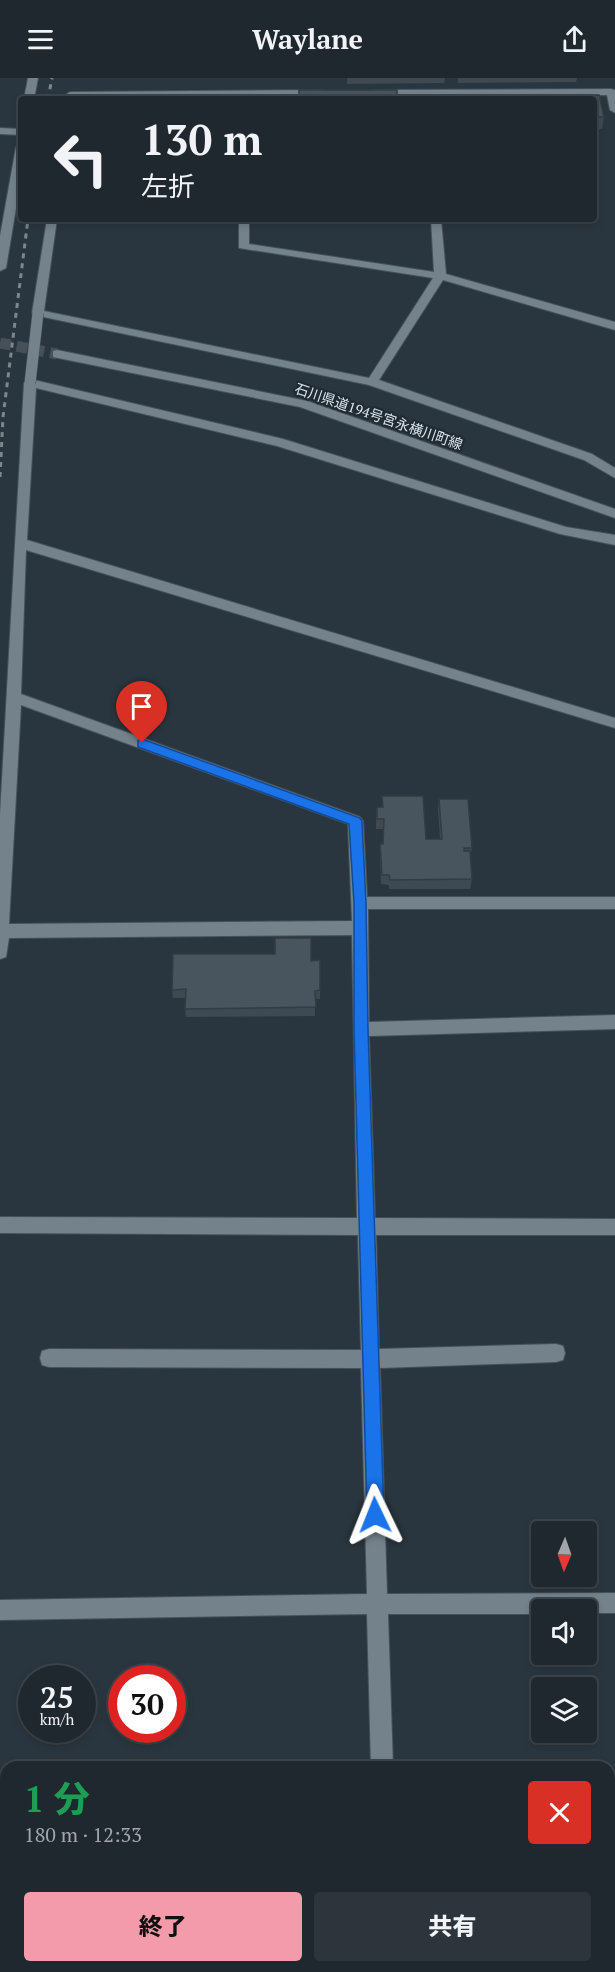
<!DOCTYPE html>
<html lang="ja">
<meta charset="utf-8">
<style>
:root{--surface:#20282f;--page:#2d343b;--text:#f1f3f6;--muted:#a2a6aa;--line:#3d444b;--accent:#f39aab}
body{margin:0;font-family:"PT Serif","Noto Sans JP",serif;background:var(--page);color:var(--text);height:100vh;display:flex;flex-direction:column;font-size:22px;white-space:nowrap}
*{box-sizing:border-box;margin:0}
p{font-size:20px;color:var(--muted)}
.icon{flex:none;width:33px;height:33px;fill:none;stroke:currentColor;stroke-width:2;stroke-linecap:round;stroke-linejoin:round}
.map{position:relative;flex:1;overflow:hidden}
.sheet{position:absolute;left:0px;top:1683px;width:615px;height:212px;display:flex;flex-direction:column;background:var(--surface);border-radius:18px 18px 0 0;box-shadow:0 3px 9px #0003,0 0 0 2px var(--line)}
.sheet>*{flex:none}
.guide{position:absolute;left:18px;top:18px;width:579px;height:126px;border-radius:6px;box-shadow:0 3px 9px #0003,0 0 0 2px var(--line);background:#20282f;color:var(--text);overflow:hidden}
.needle{width:39px;rotate:182deg}
.buttons{position:absolute;left:531px;top:1443px;display:grid;gap:12px}
.buttons a{display:grid;place-items:center;width:66px;height:66px;border-radius:6px;background:var(--surface);box-shadow:0 3px 9px #0003,0 0 0 2px var(--line);font-size:30px}
.speed{position:absolute;left:18px;top:1587px;display:flex;gap:12px;font-size:30px;font-weight:700;text-align:center}
.speed>*{display:grid;place-content:center;width:78px;height:78px;border-radius:50%;background:var(--surface);box-shadow:0 3px 9px #0003,0 0 0 2px var(--line);line-height:1}
.speed small{font-size:15px;font-weight:400}
.speed .limit{border:9px solid #d22;background:#fff;color:#111}
.pin{position:absolute;display:grid;place-items:center;width:51px;height:51px;color:#fff;margin:-62px -26px;border-radius:50% 50% 50% 0;rotate:-45deg;box-shadow:0 0 6px #0007}
.pin .icon{rotate:45deg}
.me{position:absolute;width:66px;margin:-33px;rotate:358deg;stroke-linejoin:round;filter:drop-shadow(0 0 4px #0008)}
.turn{display:flex;align-items:center;gap:21px;height:126px;padding:0 24px;font-size:27px}
.turn .icon{width:78px;height:78px;stroke-width:2.5}
.turn b{display:block;font-size:42px;line-height:51px}
.round{display:grid;place-items:center;flex:none;width:63px;height:63px;border-radius:6px;background:var(--page)}
.head{display:flex;align-items:center;justify-content:space-between;height:102px;padding:0 24px}
h1{font-size:36px;font-weight:800;line-height:45px;color:#1e9e55}
.action{display:flex;gap:12px;margin-top:auto;padding:12px 24px}
.action a{flex:1;height:69px;border-radius:6px;background:var(--accent);color:#111;font-size:24px;font-weight:800;line-height:69px;text-align:center}
.action a+a{background:var(--page);color:var(--text)}
header{display:flex;justify-content:space-between;align-items:center;height:78px;padding:0 24px;background:var(--surface);font-size:27px;font-weight:800}
.map>svg:first-child{display:block}
.lines{fill:none;stroke-linecap:round;stroke-linejoin:round}
.secondary-tunnel{stroke:#455058;stroke-width:11;stroke-dasharray:11 6;stroke-linecap:butt}
.minor-casing{stroke:#475159;stroke-width:2}
.secondary-casing{stroke:#475159;stroke-width:2}
.minor{fill:#74828c;fill-rule:evenodd}
.secondary{fill:#74828c;fill-rule:evenodd}
.rail{stroke:#7c868d;stroke-width:3;stroke-dasharray:5 5;stroke-linecap:butt}
.minor-bridge-casing{stroke:#475159;stroke-width:12;stroke-linecap:butt}
.minor-bridge{stroke:#74828c;stroke-width:11}
.wall{fill:#3e4952}
.building{fill:#48555f;stroke:#323c42;stroke-width:1.5}
.route{fill:#1a73e8;stroke:#114b97;stroke-width:1.5}
.labels{text-anchor:middle;dominant-baseline:central;stroke-width:4.5;stroke-linejoin:round;paint-order:stroke}
.far-street-label{font-size:14px;fill:#dce4e9;stroke:#202c35}
</style>
<header><svg class="icon" aria-label="menu" viewBox="0 0 24 24"><path d="M4 6h16M4 12h16M4 18h16"/></svg>Waylane<svg class="icon" aria-label="share" viewBox="0 0 24 24"><path d="M12 15V3M7 8l5-5 5 5M5 13v7h14v-7"/></svg></header>
<div class="map">
<svg width="615" height="1894" viewBox="0 0 615 1894">
<rect width="100%" height="100%" fill="#2a363f"/>
<g class="lines">
<path class="secondary-tunnel" d="M0,265l57,11"/>
<defs>
<path id="minor" d="M28,0h10l-4,21h-10z
M611,11l4,1v23l-5,-3 -3,-15 -233,1 -5,-3 5,-3z
M321,12l5,3 -1,2 -255,3 -5,-3 5,-3z
M0,50l21,1v6l-21,-1z
M21,66v34l-15,90 -6,3v-35l16,-89z
M47,141h10l-13,92 325,67 64,-100 -194,-30v-29h10v25l185,28 -3,-53h10l5,55 169,48v8l-172,-50 -64,100 213,74 23,14v10l-31,-18 -215,-75 -335,-70 -2,-2z
M30,301l253,60 283,88 49,8v10l-55,-11 -283,-88 -241,-58 -9,152 588,178v10l-589,-178 -5,144 339,123 3,4 4,76h248v12h-247l1,113 246,-7v14l-246,7 6,182 240,1v16h-239l3,114 177,-5 7,2 2,7 -2,7 -7,2 -176,6 7,226 228,-1v20h-29v-3h-44v4h-154l5,153h-22l-4,-153 -367,6v-20l367,-6 -6,-226 -312,-1 -7,-2 -2,-7 2,-7 7,-2 312,1 -3,-115 -358,-2v-16l357,1 -5,-283 -343,3 -3,19 -6,2v-144l24,-432zM21,627l327,119 4,97 -343,3z
M609,1828h6v22h-6z
M377,1888h22l1,6h-24z"/>
<path id="secondary" d="M57,272l250,51 308,108v9l-315,-111 -247,-50v-6z"/>
</defs>
<use href="#minor" class="minor-casing"/>
<use href="#secondary" class="secondary-casing"/>
<use href="#minor" class="minor"/>
<use href="#secondary" class="secondary"/>
<path class="rail" d="M48,21l4,-21
M0,399l3,-60 25,-198"/>
<defs>
<path id="minor-bridge" d="M30,305l8,-70"/>
</defs>
<use href="#minor-bridge" class="minor-bridge-casing"/>
<use href="#minor-bridge" class="minor-bridge"/>
</g>
<path class="wall" d="M347,0h98l-1,5 -97,1z
M458,0h119l-1,4 -118,1z
M599,17l5,22 -2,12h-8v-30h-137v-3z
M382,718l44,43h14l-2,-30 1,-10 33,49 -2,9 2,22 -2,10h-81v-4l-8,-1 -1,-31v-9h3v-15h-7v-13l1,-9h5z
M275,876l36,7 9,-1v39h-5v17l-129,1 -1,-8v-11h-12l-1,-8z"/>
<path class="building" d="M299,12h98v9h-98z
M599,17l5,22h-10v-18h-136l-1,-3z
M382,718h41l3,43h16l-3,-40h29l4,49h-8v3h6l2,28 -82,1 -1,-5h-7l-2,-31h3l1,-25h-7v-12h6z
M275,860h36v23l9,-1v30l-5,1 1,16 -131,2 1,-20 -14,1 1,-36h102z"/>
<path class="route" d="M142,661l218,79 2,3 4,82 2,126 16,486 -3,6 -6,2 -5,-2 -3,-6 -13,-486v-126l-5,-79 -211,-77v-7z"/>
<g class="labels">
<g class="far-street-label">
<text transform="translate(379 338) rotate(19)">石川県道194号宮永横川町線</text>
</g>
</g>
</svg>
<div class="buttons">
<a><svg class="needle" viewBox="-14 -14 28 28"><path d="M0-13l5 13h-10z" fill="#e53935"/><path d="M0 13l5-13h-10z" fill="#a2a6aa"/></svg></a>
<a><svg class="icon" aria-label="sound" viewBox="0 0 24 24"><path d="M4 9h4l5-4v14l-5-4H4zM17 9q2 3 0 6"/></svg></a>
<a><svg class="icon" aria-label="layers" viewBox="0 0 24 24"><path d="M12 4l9 5-9 5-9-5zM3 14l9 5 9-5"/></svg></a>
</div>
<div class="speed"><div>25<small>km/h</small></div><div class="limit">30</div></div>
<div class="pin" style="left:142px;top:665px;background:#d93025"><svg class="icon" aria-label="arrive" viewBox="0 0 24 24"><path d="M6 21V4h12l-3 4 3 4H6"/></svg></div>
<svg class="me" style="left:375px;top:1437px" viewBox="-20 -20 40 40"><path d="M0-17L14 15 0 8-14 15z" fill="#1a73e8" stroke="#fff" stroke-width="4"/></svg>
<div class="guide">
<div class="turn"><svg class="icon" aria-label="left" viewBox="0 0 24 24"><path d="M17 20v-9H6M10 6l-5 5 5 5"/></svg><div><b>130 m</b>左折</div></div>
</div>
<section class="sheet">
<div class="head"><div><h1>1 分</h1><p>180 m · 12:33</p></div><a class="round" style="background:#d93025;color:#fff"><svg class="icon" aria-label="close" viewBox="0 0 24 24"><path d="M6 6l12 12M18 6L6 18"/></svg></a></div>
<div class="action"><a>終了</a><a>共有</a></div>
</section>
</div>
